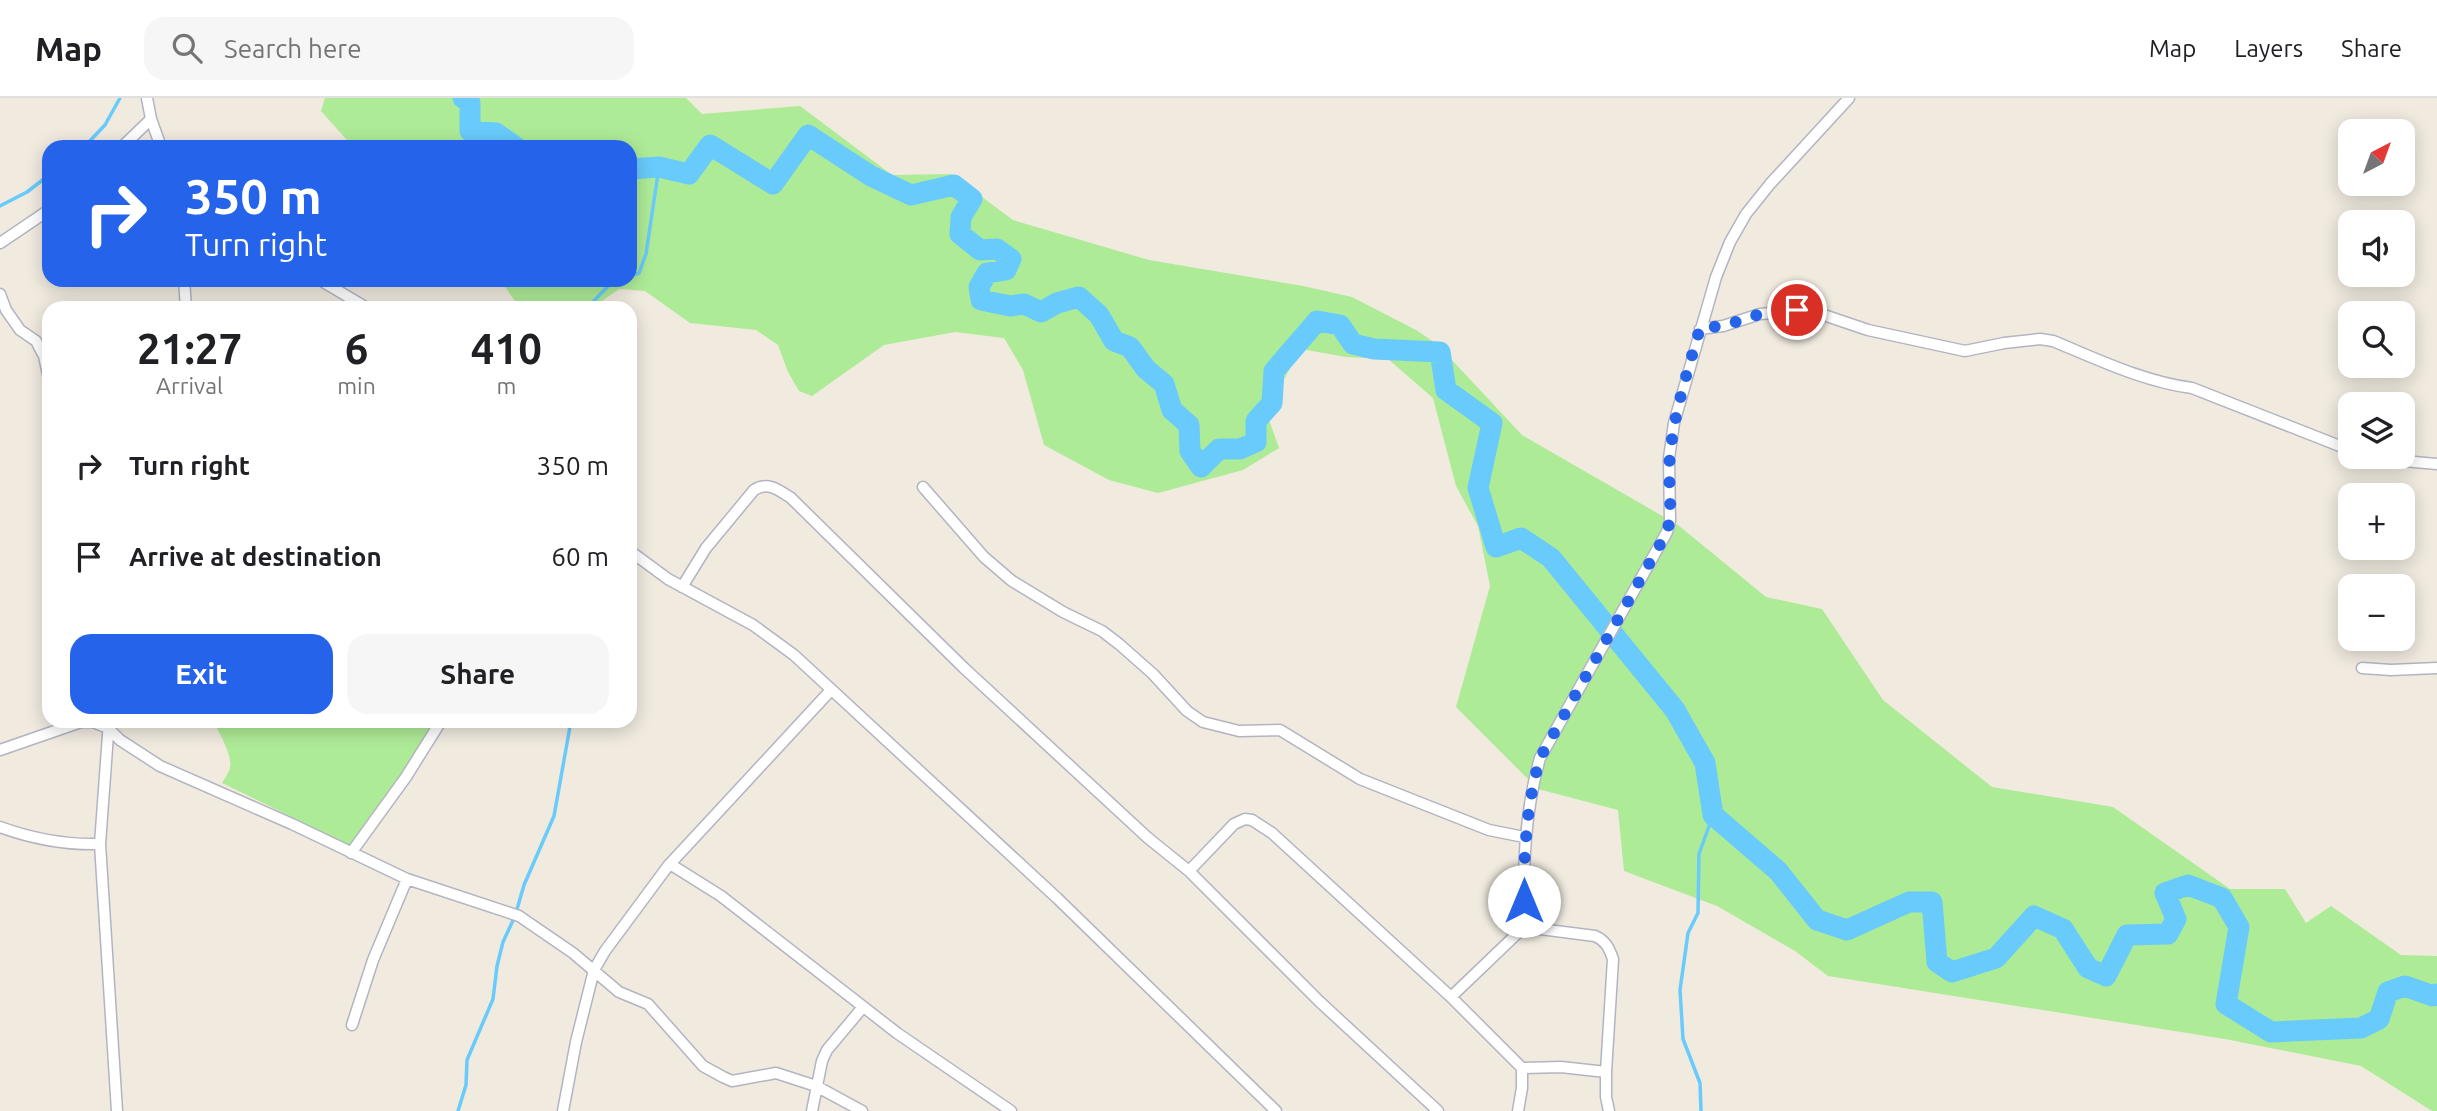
<!DOCTYPE html>
<meta charset="utf-8">
<style>
:root{--surface:#fff;--page:#f6f6f6;--text:#202124;--muted:#757577;--line:#e0e0e0;--accent:#2563eb}
body{margin:0;font-family:Ubuntu,sans-serif;background:var(--page);color:var(--text);height:100vh;display:flex;flex-direction:column;font-size:26px;white-space:nowrap}
*{box-sizing:border-box;margin:0}
p{font-size:23px;color:var(--muted)}
.icon{flex:none;width:38px;height:38px;fill:none;stroke:currentColor;stroke-width:2;stroke-linecap:round;stroke-linejoin:round}
.map{position:relative;flex:1;overflow:hidden}
.drawer{position:absolute;left:42px;top:203px;width:595px;height:427px;display:flex;flex-direction:column;background:var(--surface);border-radius:21px;box-shadow:0 4px 18px #0003}
.drawer>*{flex:none}
.top-card{position:absolute;left:42px;top:42px;width:595px;height:147px;border-radius:21px;box-shadow:0 4px 18px #0003;background:#2563eb;color:#fff;overflow:hidden}
.needle{width:46px;rotate:41deg}
.controls{position:absolute;left:2338px;top:21px;display:grid;gap:14px}
.controls a{display:grid;place-items:center;width:77px;height:77px;border-radius:14px;background:var(--surface);box-shadow:0 4px 18px #0003;font-size:35px}
.pin{position:absolute;display:grid;place-items:center;width:60px;height:60px;color:#fff;margin:-30px;border:4px solid #fff;border-radius:50%;box-shadow:0 2px 7px #0007}
.me{position:absolute;width:77px;margin:-38px;rotate:0deg;stroke-linejoin:round;filter:drop-shadow(0 0 5px #0008)}
.turn{display:flex;align-items:center;gap:24px;height:147px;padding:0 28px;font-size:32px}
.turn .icon{width:91px;height:91px;stroke-width:2.5}
.turn b{display:block;font-size:49px;line-height:60px}
.eta{display:flex;justify-content:space-evenly;align-items:center;height:119px;text-align:center}
.eta b{font-size:42px;font-weight:700;line-height:49px}
.cta{display:flex;gap:14px;margin-top:auto;padding:14px 28px}
.cta a{flex:1;height:80px;border-radius:21px;background:var(--accent);color:#fff;font-size:28px;font-weight:700;line-height:80px;text-align:center}
.cta a+a{background:var(--page);color:var(--text)}
ul{padding:0;list-style:none}
li{display:flex;align-items:center;gap:21px;height:91px;padding:0 28px}
li div{flex:1}
li b{display:block;font-size:26px}
li em{font-style:normal}
header{display:flex;align-items:center;gap:42px;box-sizing:border-box;height:98px;padding:0 35px;background:var(--surface);border-bottom:2px solid var(--line)}
header strong{font-size:33px}
nav{display:flex;gap:38px;margin-inline-start:auto;font-size:24px}
.search{width:490px;height:63px;background:var(--page);display:flex;align-items:center;gap:18px;box-sizing:border-box;padding:0 24px;border-radius:21px;color:var(--muted);font-size:26px}
.map>svg:first-child{display:block}
.green{fill:#aeeb97}
.lines{fill:none;stroke-linecap:round;stroke-linejoin:round}
.stream{stroke:#69cbfb;stroke-width:3.5}
.river{stroke:#69cbfb;stroke-width:21}
.minor-casing{stroke:#b3b4c2;stroke-width:13}
.minor{stroke:#fff;stroke-width:10}
.route{stroke:#2563eb;stroke-width:12;stroke-dasharray:0 21.6}
</style>
<header>
<strong>Map</strong>
<div class="search"><svg class="icon" aria-label="search" viewBox="0 0 24 24"><circle cx="10" cy="10" r="6"/><path d="M15 15l6 6"/></svg>Search here</div>
<nav><a>Map</a><a>Layers</a><a>Share</a></nav>
</header>
<div class="map">
<svg width="2437" height="1013" viewBox="0 0 2437 1013">
<rect width="100%" height="100%" fill="#f0eadf"/>
<path class="green" d="M325,0h361l16,16 98,-8 92,69 59,-1 62,46 136,40 154,26 49,11 64,33 21,14 85,91 156,90 88,72 56,12 61,91 109,87 121,20 117,82h55l21,34 25,-17 70,49 36,1v155h-5l-71,-45 -136,-27 -397,-63 -33,-25 -78,-45 -93,-35 -6,-61 -80,-21 -82,-82 34,-121 -12,-60 -22,-40 -23,-88 -45,-39 -42,-2 -45,-8 -18,32 -14,39 10,28 -36,22 -85,23 -49,-13 -65,-35 -21,-75 -19,-32 -49,-6 -71,13 -72,51 -13,-5 -11,-19 -10,-27 -22,-15 -66,-7 -45,-32 -26,-2 -27,19h-72l-20,-28h130v-133h-277l-32,-36z
M212,623h225l-10,19 -68,96 -10,9 -127,-62c2,-4 7,-10 8,-15 3,-11 -11,-38 -18,-47z"/>
<g class="lines">
<path class="stream" d="M84,49l21,-22 15,-27
M0,108l27,-14 22,-17
M630,178l9,-3 7,-19 13,-87
M587,210l26,-27 4,-1
M458,1013l8,-26 1,-25 26,-61 4,-33 6,-24 12,-26 9,-31 30,-69 17,-95
M1701,1013l-1,-28 -17,-44 -3,-49 8,-57 10,-20 1,-59 14,-39"/>
<path class="river" d="M463,0l7,5v28l26,2 20,14
M630,71l29,-2 30,7 21,-29 63,39 35,-49 63,41 40,19 43,-10 18,14 -11,18 -1,17 20,16 17,-1 14,10 -5,11 -19,3 -8,14 2,13 29,6 14,-2 17,8 16,-9 22,-6 20,18 15,26 16,6 16,22 18,15 8,26 17,15 1,26 11,16 18,-18h21l16,-7v-21l16,-18 2,-32 43,-50 23,4 13,19 21,5 66,3 6,38 46,33 -14,65 18,59 25,-9 30,20 124,152 30,53 8,52 65,56 39,49 30,10 62,-28h23l5,60 15,10 44,-14 38,-42 29,13 25,39 18,8 21,-41 41,-1 8,-15 -11,-26 23,-8 34,13 17,29 -13,77 45,28 90,-4 18,-9 9,-27 17,-6 28,10 4,-2"/>
<defs>
<path id="minor" d="M147,0l4,21 10,28
M122,49l29,-28
M0,145l49,-33
M184,182l2,28
M320,182l47,28
M0,196l6,16 14,20 16,11 8,15 5,23
M1700,231l23,-3 37,-12 49,-4 59,20 97,21 39,-8 36,-4 13,2c44,18 91,41 139,47l158,62
M2383,359l9,3 45,4
M923,389l61,70 28,24 51,31 39,19 17,13 34,30 34,37 16,11 36,9 41,-1 80,49 129,51 35,7
M630,453l38,28 85,46 41,30 263,243 219,213
M682,489l24,-39 48,-58c14,-9 25,0 37,8l173,170 184,170 41,33 131,131 118,109
M2362,570l29,2 46,-2
M109,623l-9,123 17,267
M0,652l81,-28h12l15,6 12,12 40,26 132,58 115,55 112,37 54,37 46,39 29,12 55,62 20,11 9,4 44,-8 40,13 46,25
M0,729c33,12 65,18 100,17
M351,755l55,-76 35,-56
M670,766l51,32 176,137 114,78
M1189,773l45,-47 11,-5 7,1 20,13 179,164 71,71v20l-4,23
M1524,829c-1,-57 0,-113 16,-169l127,-226 3,-11 -1,-63 5,-35 42,-146 14,-35 16,-28 24,-30 79,-86
M1451,899l73,-70 71,9c11,5 14,12 18,23l-7,113v25l3,14
M352,927l21,-65 34,-81
M1522,970l39,-1 45,5
M563,1013l13,-69 18,-72 11,-19 63,-85 163,-176
M812,1013l10,-50 5,-11 36,-43"/>
</defs>
<use href="#minor" class="minor-casing"/>
<use href="#minor" class="minor"/>
</g>
<g class="lines">
<path class="route" d="M1524,803c0,-50 2,-94 16,-143l127,-226c7,-25 0,-50 3,-76 4,-44 18,-86 30,-128l23,-2 37,-12 37,-4"/>
</g>
</svg>
<div class="controls">
<a><svg class="needle" viewBox="-14 -14 28 28"><path d="M0-13l5 13h-10z" fill="#e53935"/><path d="M0 13l5-13h-10z" fill="#757577"/></svg></a>
<a><svg class="icon" aria-label="sound" viewBox="0 0 24 24"><path d="M4 9h4l5-4v14l-5-4H4zM17 9q2 3 0 6"/></svg></a>
<a><svg class="icon" aria-label="search" viewBox="0 0 24 24"><circle cx="10" cy="10" r="6"/><path d="M15 15l6 6"/></svg></a>
<a><svg class="icon" aria-label="layers" viewBox="0 0 24 24"><path d="M12 4l9 5-9 5-9-5zM3 14l9 5 9-5"/></svg></a>
<a>+</a>
<a>−</a>
</div>
<div class="pin" style="left:1797px;top:212px;background:#d93025"><svg class="icon" aria-label="arrive" viewBox="0 0 24 24"><path d="M6 21V4h12l-3 4 3 4H6"/></svg></div>
<svg class="me" style="left:1524px;top:803px" viewBox="-20 -20 40 40"><circle r="19" fill="#fff"/><path d="M0-13L10 11 0 6-10 11z" fill="#2563eb"/></svg>
<div class="top-card">
<div class="turn"><svg class="icon" aria-label="right" viewBox="0 0 24 24"><path d="M7 20v-9h11M14 6l5 5-5 5"/></svg><div><b>350 m</b>Turn right</div></div>
</div>
<section class="drawer">
<div class="eta">
<div><b>21:27</b><p>Arrival</p></div>
<div><b>6</b><p>min</p></div>
<div><b>410</b><p>m</p></div>
</div>
<ul>
<li><svg class="icon" aria-label="right" viewBox="0 0 24 24"><path d="M7 20v-9h11M14 6l5 5-5 5"/></svg><div><b>Turn right</b></div><em>350 m</em></li>
<li><svg class="icon" aria-label="arrive" viewBox="0 0 24 24"><path d="M6 21V4h12l-3 4 3 4H6"/></svg><div><b>Arrive at destination</b></div><em>60 m</em></li>
</ul>
<div class="cta"><a>Exit</a><a>Share</a></div>
</section>
</div>
